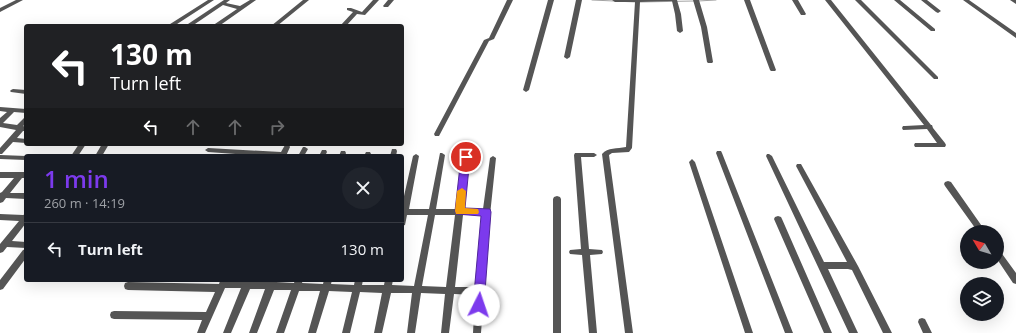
<!DOCTYPE html>
<meta charset="utf-8">
<style>
:root{--surface:#171b24;--page:#20242c;--text:#f1f3f6;--muted:#9ea1a6;--line:#363941;--accent:#7c3aed}
body{margin:0;font-family:"Open Sans",sans-serif;background:var(--page);color:var(--text);height:100vh;display:flex;flex-direction:column;font-size:15px;white-space:nowrap}
*{box-sizing:border-box;margin:0}
p{font-size:13px;color:var(--muted)}
.icon{flex:none;width:22px;height:22px;fill:none;stroke:currentColor;stroke-width:2;stroke-linecap:round;stroke-linejoin:round}
.map{position:relative;flex:1;overflow:hidden}
.side{position:absolute;left:24px;top:154px;width:380px;height:128px;display:flex;flex-direction:column;background:var(--surface);border-radius:4px;box-shadow:0 4px 16px #0002}
.side>*{flex:none}
.hud{position:absolute;left:24px;top:24px;width:380px;height:122px;border-radius:4px;box-shadow:0 4px 16px #0002;background:#202124;color:#fff;overflow:hidden}
.needle{width:26px;rotate:308deg}
.buttons{position:absolute;left:960px;top:225px;display:grid;gap:8px}
.buttons a{display:grid;place-items:center;width:44px;height:44px;border-radius:50%;background:var(--surface);box-shadow:0 4px 16px #0002;font-size:20px}
.pin{position:absolute;display:grid;place-items:center;width:34px;height:34px;color:#fff;margin:-17px;border:2px solid #fff;border-radius:50%;box-shadow:0 1px 4px #0007}
.me{position:absolute;width:44px;margin:-22px;rotate:4deg;stroke-linejoin:round;filter:drop-shadow(0 0 3px #0008)}
.turn{display:flex;align-items:center;gap:14px;height:84px;padding:0 20px;font-size:18px}
.turn .icon{width:52px;height:52px;stroke-width:2.5}
.turn b{display:block;font-size:28px;line-height:34px}
.lanes{display:flex;align-items:center;height:38px;padding:0 20px;background:#0003;justify-content:center;gap:20px;direction:ltr}
.lanes .off{opacity:.35}
.round{display:grid;place-items:center;flex:none;width:42px;height:42px;border-radius:21px;background:var(--page)}
.summary{display:flex;align-items:center;justify-content:space-between;height:68px;padding:0 20px}
h1{font-size:24px;font-weight:600;line-height:30px;color:var(--accent)}
ul{padding:0;list-style:none}
li{display:flex;align-items:center;gap:12px;height:52px;padding:0 20px;border-top:1px solid var(--line)}
li div{flex:1}
li b{display:block;font-size:15px}
li em{font-style:normal}
.map>svg:first-child{display:block}
.lines{fill:none;stroke-linecap:round;stroke-linejoin:round}
.stream{stroke:#a3a3a3;stroke-width:1}
.minor{fill:#555;fill-rule:evenodd}
.route{fill:#7c3aed;stroke:#51269a}
.slow{fill:#f59e0b}
</style>
<div class="map">
<svg width="1016" height="333" viewBox="0 0 1016 333">
<rect width="100%" height="100%" fill="#fff"/>
<g class="lines">
<path class="stream" d="M592,0l44,2
M698,1l18,-1
M640,2l54,-1"/>
<path class="minor" d="M16,0h7l-23,12v-4z
M208,0h6l-40,26h-7z
M224,0h6l-4,3 14,3 10,-6h6l-37,26h-7l25,-17 -14,-4 -31,21h-7z
M303,0h6l-32,26h-6z
M373,0h6l-14,15 -8,-1 -11,12h-6l13,-14 -6,-2v-2h4l11,4z
M388,0h6l-6,7h-4l-1,-1z
M507,0h6l-19,39 -5,2 -50,95h-4l-1,-2 50,-94 5,-2z
M548,0h6l-25,90 -3,2 -3,-2z
M576,0h6l-12,57 -3,2 -3,-2z
M612,0h65l4,14 2,17 -3,2 -3,-2 -2,-17 -3,-13 -32,1 -8,146 -3,4 -17,1 -3,2 24,178h-8l-23,-179c6,-7 15,-5 24,-7l9,-145h-20z
M693,0h6l8,27 6,35 -1,1h-4l-1,-1 -6,-35z
M744,0h6l26,70 -1,1h-4l-1,-1z
M792,0h6l8,14 -1,1h-4z
M825,0h6l100,125h1l1,3 12,15 1,2 -1,2h-30l-1,-2 1,-2h22l-10,-14 -24,1 -1,-2 1,-2h2l19,-1z
M855,0h6l77,77v2h-4z
M894,0h6l35,29v2h-4z
M921,0h6l14,11 -3,2 -2,-1z
M963,0h6l47,33v5z
M1010,0h6v4z
M13,89l13,1v4l-15,-2 -1,-1 1,-1z
M0,107l26,2v4l-12,-1 -11,11 14,2 7,-7h2v6l-3,2 3,1v4h-3l-6,7 9,1v4l-13,-1 -11,12h-2v-6l16,-18 -16,-3v-9l7,-6 -7,-1z
M79,144h7l-8,12h-7z
M102,144h7l-7,12h-7z
M285,145h4l1,2 -4,9h-25l-53,-4 -3,-2 3,-2 73,4z
M303,147h2l3,2 -4,7h-6z
M392,149h4l1,2 -1,5h-6z
M322,150h4l1,2 -2,4h-6z
M341,151h4l1,2 -1,3h-6z
M717,151h4l1,2 71,180h-8l-69,-180z
M366,152h4l1,2 -1,2h-6z
M440,153h2l3,2 -9,54h20l7,-52 3,-2 3,2 -5,52h19l7,-51 3,-2 3,2 -6,57 -9,118h-8l2,-38 -21,-1 -5,39h-8l4,-39 -24,-1 -6,40h-8l5,-40h-21l-9,40h-8l8,-40 -22,-1 -10,41h-8l10,-41 -23,-1 -13,42h-8l12,-42h-21l-15,42h-8l15,-43h-17l-17,43h-8l16,-44h-15l-19,44h-8l18,-45h-16l-20,45h-8l5,-13 -88,-1 -3,-1 -1,-3 1,-3 3,-1 92,1 9,-20 -87,-2 -3,-1 -1,-3 1,-3 3,-1 91,2 1,-3 3,-1 21,1 1,-1h8v2h15l1,-2h8l-1,2 18,1 1,-3h8l-1,3 21,1 1,-4h8l-1,4 23,1 1,-5h8l-1,5h22l1,-5h8l-1,5 22,1 14,-71h-21l-2,10 -3,1v-21l11,-49 3,-2 3,2 -10,53h20zM435,215h20l-9,72 -24,-1zM463,215h19l-6,72h-21z
M575,153h19l3,2 -3,2h-13l8,92 13,1 1,2 -1,2 -12,1 7,78h-8l-7,-78 -12,-1 -1,-2 1,-2 11,-1 -7,-94z
M767,154h2l3,2 52,106h23l-51,-96 1,-2h4l57,102 34,67h-9l-31,-63 -4,-1h-20l30,64h-9l-83,-177z
M0,155l26,1h2h-2v4l-26,-1z
M692,159l3,3 58,171h-8l-56,-171z
M0,172h26v6h-4l-12,15h16v6l-20,-1 -3,4 -3,1v-10l2,-1 12,-14h-14z
M948,181l3,1 35,50h-8l-33,-46 -1,-2 1,-2z
M557,196l3,1 1,2v134h-8v-134l1,-2z
M0,214l23,1 3,-1v9l-14,18 14,1v6l-19,-1 -4,5 -3,1v-9l19,-23 -19,-1z
M778,216l3,1 1,2 50,114h-8l-50,-114 1,-2z
M26,249v9l-23,31 -3,1v-10l23,-30z
M997,250l3,1 16,22v11l-3,-1 -16,-24z
M922,318l3,1 7,14h-9l-5,-11 1,-3z"/>
</g>
<path class="route" d="M466,153l4,4 -5,51 25,1 1,3 -7,93 -1,4 -4,1 -4,-1 -2,-4 8,-89 -25,-2 -1,-3 6,-54z"/>
<path class="slow" d="M462,188l4,3 -1,17 13,1 1,3 -1,2h-22l-1,-3 2,-20z"/>
</svg>
<div class="buttons">
<a><svg class="needle" viewBox="-14 -14 28 28"><path d="M0-13l5 13h-10z" fill="#e53935"/><path d="M0 13l5-13h-10z" fill="#9ea1a6"/></svg></a>
<a><svg class="icon" aria-label="layers" viewBox="0 0 24 24"><path d="M12 4l9 5-9 5-9-5zM3 14l9 5 9-5"/></svg></a>
</div>
<div class="pin" style="left:466px;top:157px;background:#d93025"><svg class="icon" aria-label="arrive" viewBox="0 0 24 24"><path d="M6 21V4h12l-3 4 3 4H6"/></svg></div>
<svg class="me" style="left:479px;top:305px" viewBox="-20 -20 40 40"><circle r="19" fill="#fff"/><path d="M0-13L10 11 0 6-10 11z" fill="#7c3aed"/></svg>
<div class="hud">
<div class="turn"><svg class="icon" aria-label="left" viewBox="0 0 24 24"><path d="M17 20v-9H6M10 6l-5 5 5 5"/></svg><div><b>130 m</b>Turn left</div></div>
<div class="lanes"><svg class="icon" aria-label="left" viewBox="0 0 24 24"><path d="M17 20v-9H6M10 6l-5 5 5 5"/></svg><svg class="icon off" aria-label="ahead" viewBox="0 0 24 24"><path d="M12 20V5M6 11l6-6 6 6"/></svg><svg class="icon off" aria-label="ahead" viewBox="0 0 24 24"><path d="M12 20V5M6 11l6-6 6 6"/></svg><svg class="icon off" aria-label="right" viewBox="0 0 24 24"><path d="M7 20v-9h11M14 6l5 5-5 5"/></svg></div>
</div>
<section class="side">
<div class="summary"><div><h1>1 min</h1><p>260 m · 14:19</p></div><a class="round"><svg class="icon" aria-label="close" viewBox="0 0 24 24"><path d="M6 6l12 12M18 6L6 18"/></svg></a></div>
<ul>
<li><svg class="icon" aria-label="left" viewBox="0 0 24 24"><path d="M17 20v-9H6M10 6l-5 5 5 5"/></svg><div><b>Turn left</b></div><em>130 m</em></li>
</ul>
</section>
</div>
